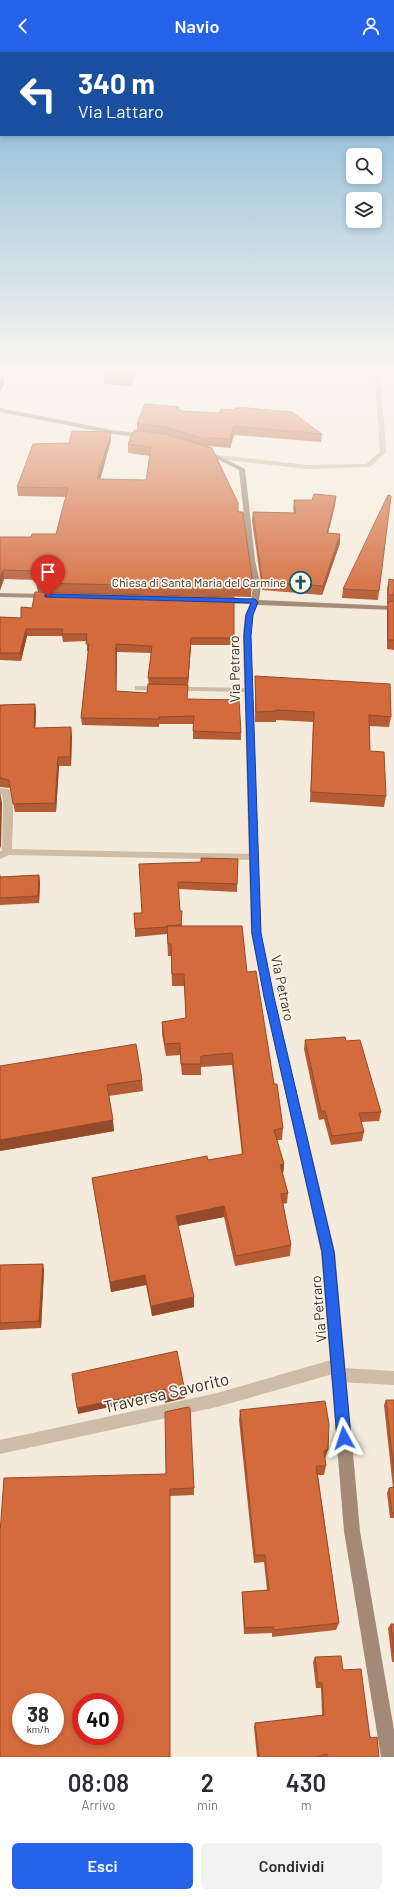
<!DOCTYPE html>
<html lang="it">
<style>
:root{--surface:#fff;--page:#f2f2f3;--text:#2b2b33;--muted:#7c7c81;--accent:#2563eb}
body{margin:0;font-family:Barlow,sans-serif;background:var(--page);color:var(--text);height:100vh;display:flex;flex-direction:column;font-size:15px;white-space:nowrap}
*{box-sizing:border-box;margin:0}
p{font-size:13px;color:var(--muted)}
.icon{flex:none;width:22px;height:22px;fill:none;stroke:currentColor;stroke-width:2;stroke-linecap:round;stroke-linejoin:round}
.map{position:relative;height:1705px;overflow:hidden}
.panel{display:flex;flex-direction:column;background:var(--surface);flex:1}
.panel>*{flex:none}
.banner{position:absolute;left:0px;top:0px;width:394px;height:84px;box-shadow:0 2px 6px #0003;background:#1a4fa0;color:#fff;overflow:hidden}
.controls{position:absolute;left:346px;top:96px;display:grid;gap:8px}
.controls a{display:grid;place-items:center;width:36px;height:36px;border-radius:6px;background:var(--surface);box-shadow:0 2px 6px #0003;font-size:20px}
.speed{position:absolute;left:12px;top:1641px;display:flex;gap:8px;font-size:20px;font-weight:700;text-align:center}
.speed>*{display:grid;place-content:center;width:52px;height:52px;border-radius:50%;background:var(--surface);box-shadow:0 2px 6px #0003;line-height:1}
.speed small{font-size:10px;font-weight:400}
.speed .limit{border:6px solid #d22;background:#fff;color:#111}
.pin{position:absolute;display:grid;place-items:center;width:34px;height:34px;color:#fff;margin:-41px -17px;border-radius:50% 50% 50% 0;rotate:-45deg;box-shadow:0 0 4px #0007}
.pin .icon{rotate:45deg}
.me{position:absolute;width:44px;margin:-22px;rotate:355deg;stroke-linejoin:round;filter:drop-shadow(0 0 3px #0008)}
.turn{display:flex;align-items:center;gap:14px;height:84px;padding:0 12px;font-size:18px}
.turn .icon{width:52px;height:52px;stroke-width:2.5}
.turn b{display:block;font-size:28px;line-height:34px}
.eta{display:flex;justify-content:space-evenly;align-items:center;height:68px;text-align:center}
.eta b{font-size:24px;font-weight:600;line-height:28px}
.button{display:flex;gap:8px;margin-top:auto;padding:8px 12px}
.button a{flex:1;height:46px;border-radius:6px;background:var(--accent);color:#fff;font-size:16px;font-weight:600;line-height:46px;text-align:center}
.button a+a{background:var(--page);color:var(--text)}
header{display:flex;justify-content:space-between;align-items:center;height:52px;padding:0 12px;background:var(--accent);color:#fff;font-size:18px;font-weight:600}
.map>svg:first-child{display:block}
.lines{fill:none;stroke-linecap:round;stroke-linejoin:round}
.lane{fill:#cfbca7;fill-rule:evenodd}
.street{fill:#cfbca7;fill-rule:evenodd}
.secondary{fill:#a38a77;fill-rule:evenodd}
.wall{fill:#b65c34;fill-rule:evenodd}
.shaded-wall{fill:#944b2a}
.building{fill:#d46b3c;stroke:#944b2a;fill-rule:evenodd}
.route{fill:#2563eb;stroke:#184099}
.labels{text-anchor:middle;dominant-baseline:central;stroke-width:3.5;stroke-linejoin:round;paint-order:stroke}
.far-poi-label{font-size:12px;fill:#3a2f28;stroke:#fcf5ea;text-anchor:end}
.street-label{font-size:14px;fill:#3a2f28;stroke:#fcf5ea}
.near-street-label{font-size:17px;fill:#3a2f28;stroke:#fcf5ea}
</style>
<header><svg class="icon" aria-label="back" viewBox="0 0 24 24"><path d="M15 5l-7 7 7 7"/></svg>Navio<svg class="icon" aria-label="person" viewBox="0 0 24 24"><circle cx="12" cy="8" r="4"/><path d="M4 21q1-7 8-7t8 7"/></svg></header>
<div class="map">
<svg width="394" height="1705" viewBox="0 0 394 1705">
<rect width="100%" height="100%" fill="#f5ebdc"/>
<g class="lines">
<path class="lane" d="M371,317h6l4,12 5,71 -16,15 -63,2 -89,-10 -3,-2 3,-2 89,10 59,-1 14,-12 -5,-71z
M135,634l114,2 4,2 -4,2 -111,-2h-3z
M0,736l9,1c7,14 3,44 3,60l242,5 5,3 -5,3 -245,-5 -9,4v-7l2,-2 1,-47 -1,-9h-2z"/>
<path class="street" d="M338,1306l5,2 2,5 -1,3 50,3v14l-55,-3 -5,-2 -1,-6 -116,33 -217,47v-14l217,-47z"/>
<path class="secondary" d="M0,356l112,22 33,4 3,2 -3,2 -33,-4 -112,-22z
M203,396l42,21 10,91 6,27 -2,13 135,6v4l-137,-5 -4,10 -2,21 10,297 13,64 61,255 25,279 34,199v27h-13l-37,-226 -23,-279 -57,-255 -13,-64 -8,-297 2,-21 5,-11 -30,-1 -4,-2 4,-2 31,1 2,-13 -4,-27 -10,-90 -38,-19v-2z
M0,541l48,1 4,2 -4,2 -48,-1z"/>
</g>
<path class="wall" d="M106,317h31l-6,17 -27,-2v-8z
M179,358l3,1 140,23 -1,8 -87,-7 -4,13 -22,-2 30,66 14,66 -1,19 -213,-5 -2,-9 1,-3 -33,-1 -4,11v-53h31l25,-3 10,-37 -48,-1 -1,-9 52,-44 42,-11v8l-11,39 46,1 4,-24 -22,-3v-9l9,-14v-7z
M336,444l-1,9 -7,28 12,10 -18,52 -60,-5 -10,-69 1,-9 41,1 -1,-4 1,-9h18z
M391,444l-13,104 -36,-2 1,-9z
M389,527l5,1v70l-7,-1v-38l1,-7h-1v-16z
M234,545l-1,48h-42l-3,40 -1,14 54,34v7l-48,-1v-15h-34v3l-77,-2 -1,-7 7,-67h-1v-10l-24,1 -1,-6h-35l-6,25 -21,-1v-43l21,1 11,-10zM117,600l34,1 -3,25 1,6 -2,9 -31,-2z
M255,624l136,41 -2,10 -20,-1 1,25 16,45 -2,11 -74,-5 3,-80 -37,-2v2h-21z
M35,652l1,8 -1,16 37,7 -1,31h-12l-3,46h-41l-5,-24 -10,-1v-82z
M238,807l-1,33 -59,-3 4,37 65,46 27,112 9,44 -1,12h-5l7,24 -1,10 5,19 -1,10 -4,1 8,41 -1,11 -55,10 -11,-49 -46,9 16,81 -42,9 -6,-31 -35,7 -19,-114 150,-23 -10,-90 -31,2v8h-19l-2,-20 -14,1 -4,-22v-12l24,-4 -2,-32h-12l-1,-30h-3l-1,-22 -32,3v-8l7,-16 59,-51z
M0,822l1,3 38,-2 1,8 -1,20 -39,2z
M305,988l41,1 35,71 -2,9 -18,1 3,10 -2,9 -31,4 -7,-26 -5,1 -15,-71z
M0,1014l142,14 1,11 -34,5 5,35 -114,20z
M43,1212l1,7 -3,57 -41,2v-65z
M386,1348h8v118h-4l-3,-25 2,-5h4l-9,-83z
M240,1358l88,40 -3,9 1,7 -2,9h-6l21,148 -3,7 -64,7v-4l-28,1 -2,-35v-7l25,-2 -3,-28 -10,1 -15,-143z
M4,1426l190,10v7l-24,1v261h-170z
M391,1572h3v38h-2l-4,-34z
M315,1605l28,13 36,87h-122l-3,-30 1,-4 67,-8 -1,-27h-5l-3,-26z"/>
<path class="shaded-wall" d="M134,317h3l-6,17v-8z
M3,324l1,8 -4,8v-10z
M234,374v9l-4,13v-9z
M111,380v8l-13,48 -1,-9z
M336,444l-1,9 -9,37 1,-9z
M340,482v9l-18,52 1,-9z
M3,518l1,9 -4,11v-12z
M26,577l1,7 -6,25 -1,-8z
M191,586v7l-3,40v-7z
M116,592l1,8 -1,47z
M35,652l1,8 -1,25 -1,-9z
M71,675l1,8 -1,31 -1,-9z
M58,705l1,9 -3,46 -1,-9z
M0,740l2,11 -1,46 -1,-3z
M39,823l1,8 -1,20 -1,-7z
M113,1068l1,11 -114,20v-11z
M284,1112l-1,11 -3,-10z
M224,1154v11l-48,9v-10z
M43,1212l1,7 -3,57 -2,-7z
M145,1223l1,10 -35,7 -1,-10z
M194,1245v10l-42,9 -1,-10z
M165,1337v6l-87,19 -1,-6z
M185,1340v6l-20,5v-6z"/>
<path class="building" d="M106,317h28l-3,9 -27,-2z
M0,323l3,1 -3,6z
M145,352l34,3 -1,2 4,2 37,2 2,-4 13,1 1,-2h12l45,4 30,22 -88,-8 -4,13 -23,-1 1,2 -42,-13 -29,-4z
M134,378l31,4 47,14 26,55v9h5l9,66 -1,10 -215,-5 3,-12 -36,-1 -3,8v-41h31l1,-3h24l12,-46 -51,-1 16,-43 36,-1 3,-12 39,1 -14,47 49,1 5,-33 -23,-3z
M314,442l22,2 -9,37 13,1 -17,52 -61,-5 -9,-69 43,1 -2,-13h18z
M388,443l3,1 -12,95 -36,-2z
M389,527l5,1v15h-6z
M35,540l199,5v41h-43l-3,40h-40l4,-32 -36,-2v47l31,2 1,-9 40,1 -1,14 52,1 2,33 -48,-2 1,-15 -35,1v2l-78,-1 8,-74h-3l1,-10h-25l1,-5h-37l-6,24h-20v-36l21,1v-11l11,1z
M394,549v39h-6v-38z
M255,624l135,8 1,33 -22,-2 1,36 14,1 2,44 -75,-4 3,-80 -38,-2v1l-20,1z
M35,652l-1,24 37,-1 -1,30h-12l-3,46 -42,1 -4,-24 -9,-2v-73z
M201,806l37,1 -1,25 -59,-2 2,29h2l-1,14 -14,1v1l-32,2 -1,-16h8l-3,-49 62,-2z
M39,823l-1,21 -38,2v-21z
M167,874h75l5,46 9,-1 18,113h3l6,44 -9,2 10,34 -4,1 8,28 -7,1 10,51 -55,11 -12,-50 -48,10 18,81 -43,9 -6,-31 -35,7 -18,-104 115,-22 1,4 35,-6 -11,-101 -31,3v8h-20l-1,-21 -15,1 -3,-22 24,-4 -2,-44h-12l-1,-30h-3z
M345,985l1,4 14,-1 21,72 -22,1 5,19 -32,4 -7,-25h-4l-16,-71z
M136,992l6,36 -35,5 6,35 -113,20v-74z
M43,1212l-4,57 -39,2v-58z
M177,1299l8,41 -20,5v-8l-88,19 -5,-34z
M386,1348h8v73z
M325,1349l4,23 -1,26 -4,1 2,15h-10l23,157 -65,7 -1,-3 -28,1 -3,-36 27,-2 -4,-35h-10l-15,-145z
M188,1355l2,1 4,80 -24,1v268h-170v-224l4,-55 162,-4 -1,-62zM21,1650h34v34h-34zM81,1650h34v34h-34z
M394,1435v26h-2l-3,-25z
M391,1572h3v29z
M341,1604l2,14 18,-1 9,69 7,-1 2,20h-52v-3l-11,3h-57l-4,-34 69,-8 -2,-32h-4l-3,-26z"/>
<linearGradient id="sky" x2="0" y2="1"><stop stop-color="#7bb2d4"/><stop offset="0.57" stop-color="#faf6ef"/><stop offset="1" stop-color="#faf6ef" stop-opacity="0"/></linearGradient>
<rect width="394" height="556" fill="url(#sky)"/>
<path class="route" d="M48,542l207,5 3,3 -5,13 -2,21 10,297 13,64 60,255 17,186 -2,4 -5,2 -5,-2 -2,-4 -15,-186 -58,-255 -12,-64 -8,-297 2,-21 5,-12 -206,-6v-2z"/>
<defs>
<symbol id="church-ring" viewBox="-11 -11 22 22"><circle r="9.5" fill="#fcf5ea" stroke="#185861" stroke-width="1.5"/><path d="M-1.2-6h2.4v3.5h3.3v2.4h-3.3V6h-2.4V-.1h-3.3v-2.4h3.3Z" fill="#185861"/></symbol>
</defs>
<g fill-rule="evenodd">
<use href="#church-ring" x="288" y="518" width="25" height="25"/>
</g>
<g class="labels">
<g class="far-poi-label">
<text x="286" y="530">Chiesa di Santa Maria del Carmine</text>
</g>
<g class="street-label">
<text transform="translate(234 617) rotate(-91)">Via Petraro</text>
<text transform="translate(283 936) rotate(78)">Via Petraro</text>
<text transform="translate(318 1257) rotate(-95)">Via Petraro</text>
</g>
<g class="near-street-label">
<text transform="translate(166 1340) rotate(-13)">Traversa Savorito</text>
</g>
</g>
</svg>
<div class="controls">
<a><svg class="icon" aria-label="search" viewBox="0 0 24 24"><circle cx="10" cy="10" r="6"/><path d="M15 15l6 6"/></svg></a>
<a><svg class="icon" aria-label="layers" viewBox="0 0 24 24"><path d="M12 4l9 5-9 5-9-5zM3 14l9 5 9-5"/></svg></a>
</div>
<div class="speed"><div>38<small>km/h</small></div><div class="limit">40</div></div>
<div class="pin" style="left:48px;top:544px;background:#d93025"><svg class="icon" aria-label="arrive" viewBox="0 0 24 24"><path d="M6 21V4h12l-3 4 3 4H6"/></svg></div>
<svg class="me" style="left:344px;top:1386px" viewBox="-20 -20 40 40"><path d="M0-17L14 15 0 8-14 15z" fill="#2563eb" stroke="#fff" stroke-width="4"/></svg>
<div class="banner">
<div class="turn"><svg class="icon" aria-label="left" viewBox="0 0 24 24"><path d="M17 20v-9H6M10 6l-5 5 5 5"/></svg><div><b>340 m</b>Via Lattaro</div></div>
</div>
</div>
<section class="panel">
<div class="eta">
<div><b>08:08</b><p>Arrivo</p></div>
<div><b>2</b><p>min</p></div>
<div><b>430</b><p>m</p></div>
</div>
<div class="button"><a>Esci</a><a>Condividi</a></div>
</section>
